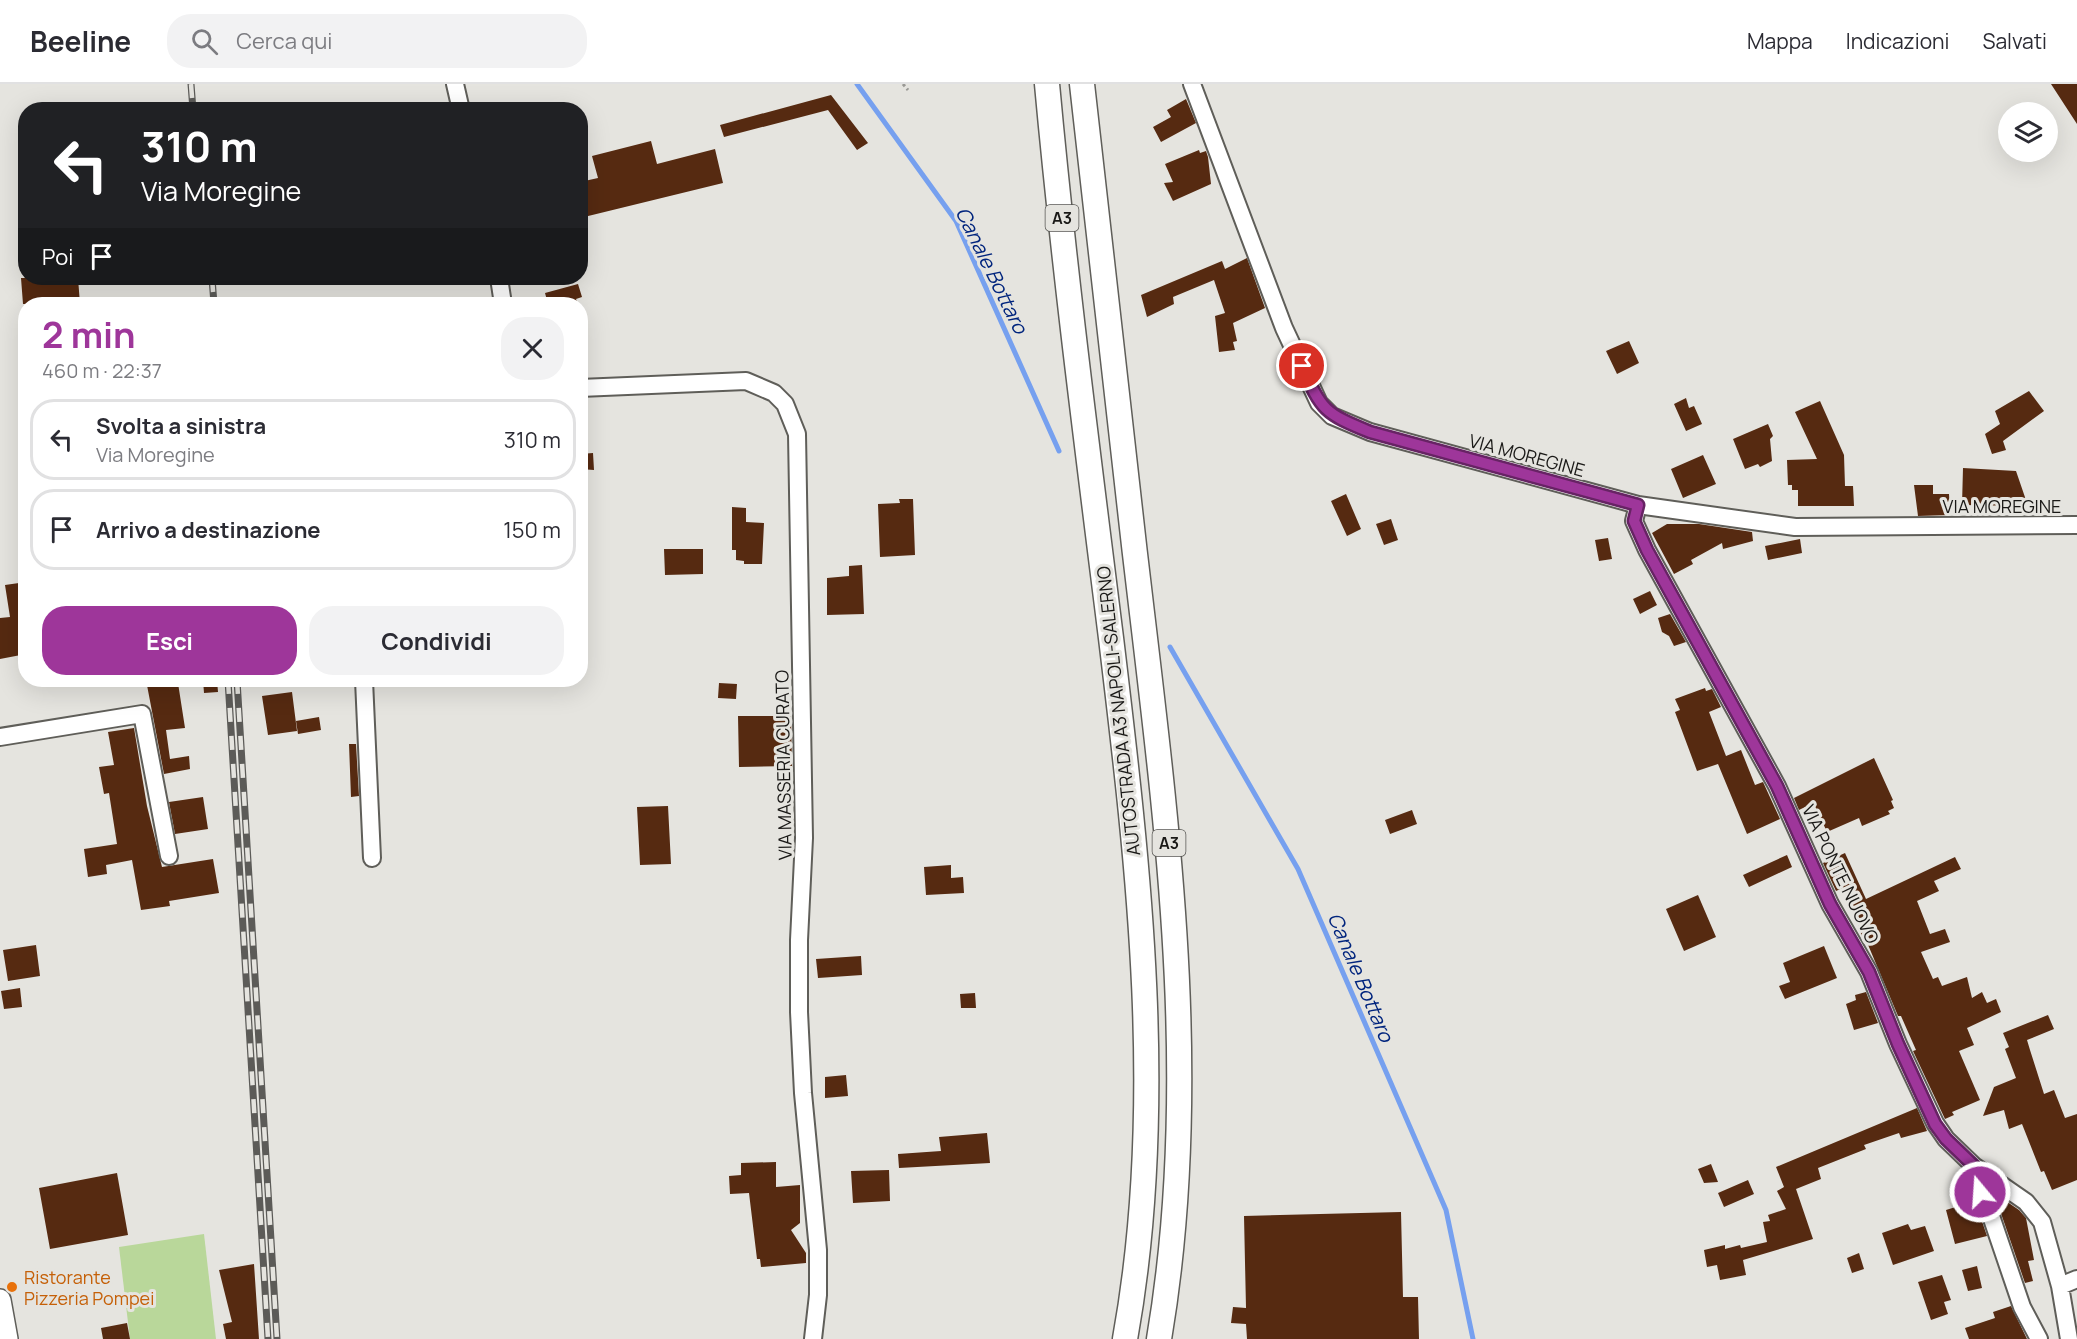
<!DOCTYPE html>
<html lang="it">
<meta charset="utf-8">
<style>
:root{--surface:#fff;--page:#f2f2f3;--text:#2b2b33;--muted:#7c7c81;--line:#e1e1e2;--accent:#9e369a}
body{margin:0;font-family:Manrope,sans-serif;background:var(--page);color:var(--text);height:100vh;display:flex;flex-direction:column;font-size:22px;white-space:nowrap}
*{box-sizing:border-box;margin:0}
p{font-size:20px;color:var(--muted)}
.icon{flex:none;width:33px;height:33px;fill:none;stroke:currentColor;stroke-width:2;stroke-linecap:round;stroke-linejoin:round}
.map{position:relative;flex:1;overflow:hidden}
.side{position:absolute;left:18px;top:213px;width:570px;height:390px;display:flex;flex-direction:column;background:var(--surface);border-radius:24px;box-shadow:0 6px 24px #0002}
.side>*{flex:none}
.banner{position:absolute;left:18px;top:18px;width:570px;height:183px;border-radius:24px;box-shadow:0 6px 24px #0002;background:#202124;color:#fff;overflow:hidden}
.controls{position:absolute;left:1998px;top:18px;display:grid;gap:12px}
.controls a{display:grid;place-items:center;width:60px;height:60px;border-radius:50%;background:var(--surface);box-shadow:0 6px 24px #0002;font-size:30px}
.pin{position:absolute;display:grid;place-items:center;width:51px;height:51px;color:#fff;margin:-26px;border:3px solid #fff;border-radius:50%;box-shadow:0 2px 6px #0007}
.me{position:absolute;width:66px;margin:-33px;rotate:342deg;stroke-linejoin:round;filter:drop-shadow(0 0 4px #0008)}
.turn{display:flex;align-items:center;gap:21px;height:126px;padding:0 24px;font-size:27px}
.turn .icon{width:78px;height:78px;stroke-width:2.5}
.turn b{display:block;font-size:42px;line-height:51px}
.then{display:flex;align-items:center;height:57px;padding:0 24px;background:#0003;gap:12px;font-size:22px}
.round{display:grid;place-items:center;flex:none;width:63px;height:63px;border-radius:24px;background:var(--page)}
.overview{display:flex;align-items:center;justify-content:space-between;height:102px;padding:0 24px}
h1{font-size:36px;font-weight:700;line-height:45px;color:var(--accent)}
.button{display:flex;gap:12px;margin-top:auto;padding:12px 24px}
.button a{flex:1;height:69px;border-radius:24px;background:var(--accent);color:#fff;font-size:24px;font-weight:700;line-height:69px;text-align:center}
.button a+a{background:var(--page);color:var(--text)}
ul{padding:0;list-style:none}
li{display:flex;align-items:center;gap:18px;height:81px;margin:0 12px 9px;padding:0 12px;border:3px solid var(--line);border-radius:24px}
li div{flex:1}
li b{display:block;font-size:22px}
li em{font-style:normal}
header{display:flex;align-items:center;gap:36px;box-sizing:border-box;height:84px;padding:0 30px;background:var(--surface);border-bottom:2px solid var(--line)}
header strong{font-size:28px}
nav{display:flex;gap:33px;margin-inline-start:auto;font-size:21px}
.search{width:420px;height:54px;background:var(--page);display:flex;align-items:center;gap:15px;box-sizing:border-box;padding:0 21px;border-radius:24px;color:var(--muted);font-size:22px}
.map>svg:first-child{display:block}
.green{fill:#b9d79a}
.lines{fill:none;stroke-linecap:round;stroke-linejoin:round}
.stream{stroke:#76a0ef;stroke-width:5}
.building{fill:#562a11}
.minor-casing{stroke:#5f5e59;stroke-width:20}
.major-casing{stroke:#5f5e59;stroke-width:24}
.highway-casing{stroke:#5f5e59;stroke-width:27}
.path{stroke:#9a9995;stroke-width:3;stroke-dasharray:3 3;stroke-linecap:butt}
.minor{stroke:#fff;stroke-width:16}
.major{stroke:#fff;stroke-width:21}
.highway{stroke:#fff;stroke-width:24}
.rail-casing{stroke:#5c5b58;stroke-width:7}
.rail{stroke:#e5e4df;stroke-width:4.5;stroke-dasharray:14;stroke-linecap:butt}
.route-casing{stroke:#672364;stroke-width:15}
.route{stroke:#9e369a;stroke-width:10}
.food-dot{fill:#e8710a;stroke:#e5e4df;stroke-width:2}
.labels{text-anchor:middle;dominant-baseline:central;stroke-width:6;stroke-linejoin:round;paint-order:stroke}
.shield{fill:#e5e4df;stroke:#575653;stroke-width:1.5}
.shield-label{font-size:16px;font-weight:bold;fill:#1a1917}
.street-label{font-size:18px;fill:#1a1917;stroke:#e5e4df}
.food-label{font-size:18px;fill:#c56008;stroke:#e5e4df;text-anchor:start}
.water-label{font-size:20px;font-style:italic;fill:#00247d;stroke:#e5e4df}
</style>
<header>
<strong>Beeline</strong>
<div class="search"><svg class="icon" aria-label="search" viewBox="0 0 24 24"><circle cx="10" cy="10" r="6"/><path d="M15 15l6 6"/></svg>Cerca qui</div>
<nav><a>Mappa</a><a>Indicazioni</a><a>Salvati</a></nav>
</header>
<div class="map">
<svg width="2077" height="1255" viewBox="0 0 2077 1255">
<rect width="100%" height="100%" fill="#e5e4df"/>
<path class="green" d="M204,1150l12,105h-86l-11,-92z"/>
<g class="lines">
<path class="stream" d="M857,0l99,137 103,230
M1170,563l128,222 148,341 27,129"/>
</g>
<path class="building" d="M2051,0h26v40z
M831,11l37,48 -11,7 -29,-40 -104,27 -4,-12z
M1186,15l10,24 -35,19 -8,-15 18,-10 -4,-7z
M651,57l6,23 58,-15 8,34 -143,35v-36l18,-4 -6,-22z
M1199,66l1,3 6,-2 2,6 3,27 -38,17 -9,-18 9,-1 -8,-18z
M1247,174l18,50 -32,15 4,18 -4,1 2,8 -16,2 -4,-36 10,-3 -11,-33 -41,17 1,7 -27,13 -6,-22 81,-34 3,8z
M21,194h57l2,26h-57z
M578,200l4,13 -6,2 2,5h-30l-3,-11z
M1629,257l10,22 -22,11 -11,-23z
M2029,307l15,20 -41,30 3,9 -14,4 -7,-20 15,-10 -5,-13z
M1686,314l3,10 5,-2 8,18 -16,7 -12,-27z
M1820,317l24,54 1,31h8l1,20h-56v-16h-6v-5h-4l-1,-25 30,-1 -22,-47z
M1768,340l5,12 -3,3 2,22 -12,6 -2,-3 -13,5 -12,-30z
M593,369l1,17 -14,-1v-15z
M1703,371l13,29 -33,14 -12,-29z
M1963,384l53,3 12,35 -66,-1z
M1914,401h19v9h16l1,21 -32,1z
M1346,410l15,35 -14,7 -16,-35z
M899,415h14l2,56 -35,2 -2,-53 22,-1z
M732,423l14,1v14l18,1 -2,41h-18v-3l-8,-1v-10h-4z
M1391,435l7,21 -14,5 -8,-21z
M1667,440h32l53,8 1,9 -30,8 -1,-6 -31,17 2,4 -19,10 -22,-41z
M1608,454l4,21 -13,2 -4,-21z
M1800,455l2,14 -34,7 -3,-14z
M664,465h39v25l-38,1z
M862,481l2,49 -37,1v-37l22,-2v-10z
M26,498v72l-26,5v-41l10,-1 -5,-32z
M1650,507l7,14 -17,9 -7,-15z
M1670,530l16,28 -12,4 -5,-10 -7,-4 -4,-14z
M146,596h15v5l17,-2 7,45 -19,2 4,29 19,-3 1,13 -26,5z
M203,596h14l1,12 -14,1z
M719,599l18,1 -1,15 -18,-1z
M1705,604l1,3 6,-2 9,18 -12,5 17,44 15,-6 14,35 8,-3 17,37 -33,15 -29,-70 -21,7 -22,-59 5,-2 -5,-11z
M292,608l5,39 -29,4 -6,-39z
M738,632h53l1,50 -53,1z
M319,633l2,13 -23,4 -2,-13z
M134,644l13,78 15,61 51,-8 6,34 -50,8 1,5 -29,4 -9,-50 -26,5 1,9 -19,3 -4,-28 33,-5 -8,-51 -5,1 -5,-27 15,-2 -6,-33z
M349,660h7l3,52 -8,1z
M1874,674l19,42 -2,1 3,7 -6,3 2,3 -28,12 -3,-8 -32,14 -12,-26 -8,5 -2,-4 -6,3 -5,-12z
M203,713l5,32 -33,5 -6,-32z
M668,722l3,58 -31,1 -3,-58z
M1412,726l5,14 -27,10 -5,-14z
M1845,769l21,46 89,-42 6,12 -27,12 5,10 -22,10 13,33 15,-5 5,13 -29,10 12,27 5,-2 4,9 25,-9 5,21 10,-6 5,11 9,-4 5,13 -34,16 7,17 -15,6 21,49 -28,12 2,3 -9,4 -32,-68 3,-1 -15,-34h-3l-32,-76 -2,1 -6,-15 4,-1 -17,-38 -9,4 -13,-28z
M1787,771l5,12 -43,20 -6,-12z
M951,781v13l12,-1 1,16 -38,2 -2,-28z
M1698,811l18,42 -32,14 -18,-42z
M36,861l4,31 -32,5 -5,-31z
M1824,862l13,32 -52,21 -6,-13 11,-4 -7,-19z
M861,872l1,19 -44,3 -2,-19z
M20,904l2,19 -18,2 -3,-18z
M1866,908l12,31 -24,7 -8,-26 10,-4 -1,-5z
M975,909l1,15h-15l-1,-14z
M2048,931l6,14 -27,11 3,10 14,44 10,-4 11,28 12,-4v66l-25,10 -8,-19 -3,1 -19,-48 -13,5 -5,-19 -21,6 11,-29 22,-9 -11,-29 4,-2 -6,-14z
M846,991l2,21 -23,2v-21z
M1917,1024l10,23 -26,7 -2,-5 -35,12 2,4 -48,19 3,11 -25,10 17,50 -70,21 3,15 -26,5 -3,-15 -10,2 -3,-17 21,-5v4l15,-4 1,3 26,-6 -4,-20 7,-1 -2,-6 18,-6 -9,-18 7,-4 -8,-20z
M987,1049l3,30 -91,5 -1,-14 43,-3 -2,-14z
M776,1078v25l24,-2v38l-9,7 15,23v10l-45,4 -1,-8h-3l-8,-66 -19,1 -1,-18 12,-1v-12z
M1711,1080l7,18 -14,1 -6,-14z
M889,1086l1,31 -37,2 -2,-32z
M117,1089l11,62 -78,14 -11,-61z
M1748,1096l6,14 -30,13 -6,-14z
M1994,1109l25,17 7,8 8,42 -6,1 5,20 -8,2z
M1975,1117l12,35 -32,8 -9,-34z
M1401,1128l2,85h15l1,42h-172l-1,-15 -15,-1 2,-16 13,1 -2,-92z
M1908,1140l3,6 14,-4 9,25 -41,14 -11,-32z
M1859,1169l5,16 -12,4 -5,-15z
M254,1180l5,75h-33l-3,-15 9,-2 -13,-52z
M1977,1182l5,22 -14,3 -6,-21z
M1942,1191l9,25 -7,2 4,12 -17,6 -13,-38z
M2011,1222l16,33h-58l-4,-11 30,-10 -2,-6z
M127,1239l3,16h-27l-2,-11z"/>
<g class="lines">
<defs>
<path id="minor" d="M455,0l6,26
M1192,0l92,244 35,75 13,13 38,16 268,73 157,22 282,-2
M499,194l4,26
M580,304l166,-7 28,12 11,11 12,30 7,404 -5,102v72l4,81 15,157v45l-5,44
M1638,421l-4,16 13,29 130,236 53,118 39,68 29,72 37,79 11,16 28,27 52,36 16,20 18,64 9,53
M364,596l8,178
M0,653l142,-23 27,142
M1974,1082l48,141 17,32
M2060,1202l17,-7"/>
<path id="major" d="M0,1216l7,39"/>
<path id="highway" d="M1047,0c17,185 41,370 64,554 28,232 56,469 14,701
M1082,0c19,177 39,353 60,529 29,242 58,484 17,726"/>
</defs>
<use href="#minor" class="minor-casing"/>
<use href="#major" class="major-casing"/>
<use href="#highway" class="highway-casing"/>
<path class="path" d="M903,0l5,6"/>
<use href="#minor" class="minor"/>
<use href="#major" class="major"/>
<use href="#highway" class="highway"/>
<defs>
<path id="rail" d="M191,0l2,26
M212,194l2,26
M228,596l40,659
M237,596l40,659"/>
</defs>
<use href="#rail" class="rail-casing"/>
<use href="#rail" class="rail"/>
</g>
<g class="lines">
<defs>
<path id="route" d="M1302,282c20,45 22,47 68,66l268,73 -4,16 13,29 130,236 53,118 39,68 29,72 37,80 11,15 28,27 6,26"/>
</defs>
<use href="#route" class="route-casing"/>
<use href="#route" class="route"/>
</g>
<circle class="food-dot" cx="12" cy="1203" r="6"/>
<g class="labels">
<g class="shield">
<rect x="1045.5" y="121" width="33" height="26" rx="4.5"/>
<rect x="1152.5" y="746" width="33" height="26" rx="4.5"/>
</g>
<g class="shield-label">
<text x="1062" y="134">A3</text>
<text x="1169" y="759">A3</text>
</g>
<g class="street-label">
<text transform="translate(1527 371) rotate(15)">VIA MOREGINE</text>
<text x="2002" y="422">VIA MOREGINE</text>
<text transform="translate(1118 627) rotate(-96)">AUTOSTRADA A3 NAPOLI-SALERNO</text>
<text transform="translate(783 681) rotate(-91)">VIA MASSERIA CURATO</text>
<text transform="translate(1841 790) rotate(64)">VIA PONTE NUOVO</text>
</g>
<g class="food-label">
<text x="24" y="1193">Ristorante<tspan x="24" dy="21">Pizzeria Pompei</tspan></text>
</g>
<g class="water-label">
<text transform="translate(992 186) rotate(64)">Canale Bottaro</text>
<text transform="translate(1361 893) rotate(67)">Canale Bottaro</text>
</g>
</g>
</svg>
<div class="controls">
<a><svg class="icon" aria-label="layers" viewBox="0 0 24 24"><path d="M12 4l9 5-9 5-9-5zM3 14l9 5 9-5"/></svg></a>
</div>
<div class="pin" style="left:1302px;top:282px;background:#d93025"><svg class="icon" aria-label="arrive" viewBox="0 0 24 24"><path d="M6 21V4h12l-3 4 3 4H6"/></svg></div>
<svg class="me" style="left:1980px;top:1108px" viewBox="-20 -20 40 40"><circle r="17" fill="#9e369a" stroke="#fff" stroke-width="3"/><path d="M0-11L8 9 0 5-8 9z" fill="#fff"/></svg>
<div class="banner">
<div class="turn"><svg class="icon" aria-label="left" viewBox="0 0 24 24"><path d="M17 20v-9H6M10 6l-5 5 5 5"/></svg><div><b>310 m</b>Via Moregine</div></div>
<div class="then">Poi<svg class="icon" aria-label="arrive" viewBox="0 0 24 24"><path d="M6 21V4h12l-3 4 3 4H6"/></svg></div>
</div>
<section class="side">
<div class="overview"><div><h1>2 min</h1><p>460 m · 22:37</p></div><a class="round"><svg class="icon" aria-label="close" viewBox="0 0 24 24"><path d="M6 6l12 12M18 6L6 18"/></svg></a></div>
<ul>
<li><svg class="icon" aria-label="left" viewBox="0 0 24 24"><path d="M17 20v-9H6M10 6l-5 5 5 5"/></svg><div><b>Svolta a sinistra</b><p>Via Moregine</p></div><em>310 m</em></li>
<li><svg class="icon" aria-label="arrive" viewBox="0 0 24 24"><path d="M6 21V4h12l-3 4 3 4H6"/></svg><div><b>Arrivo a destinazione</b></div><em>150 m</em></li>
</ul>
<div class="button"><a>Esci</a><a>Condividi</a></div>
</section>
</div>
